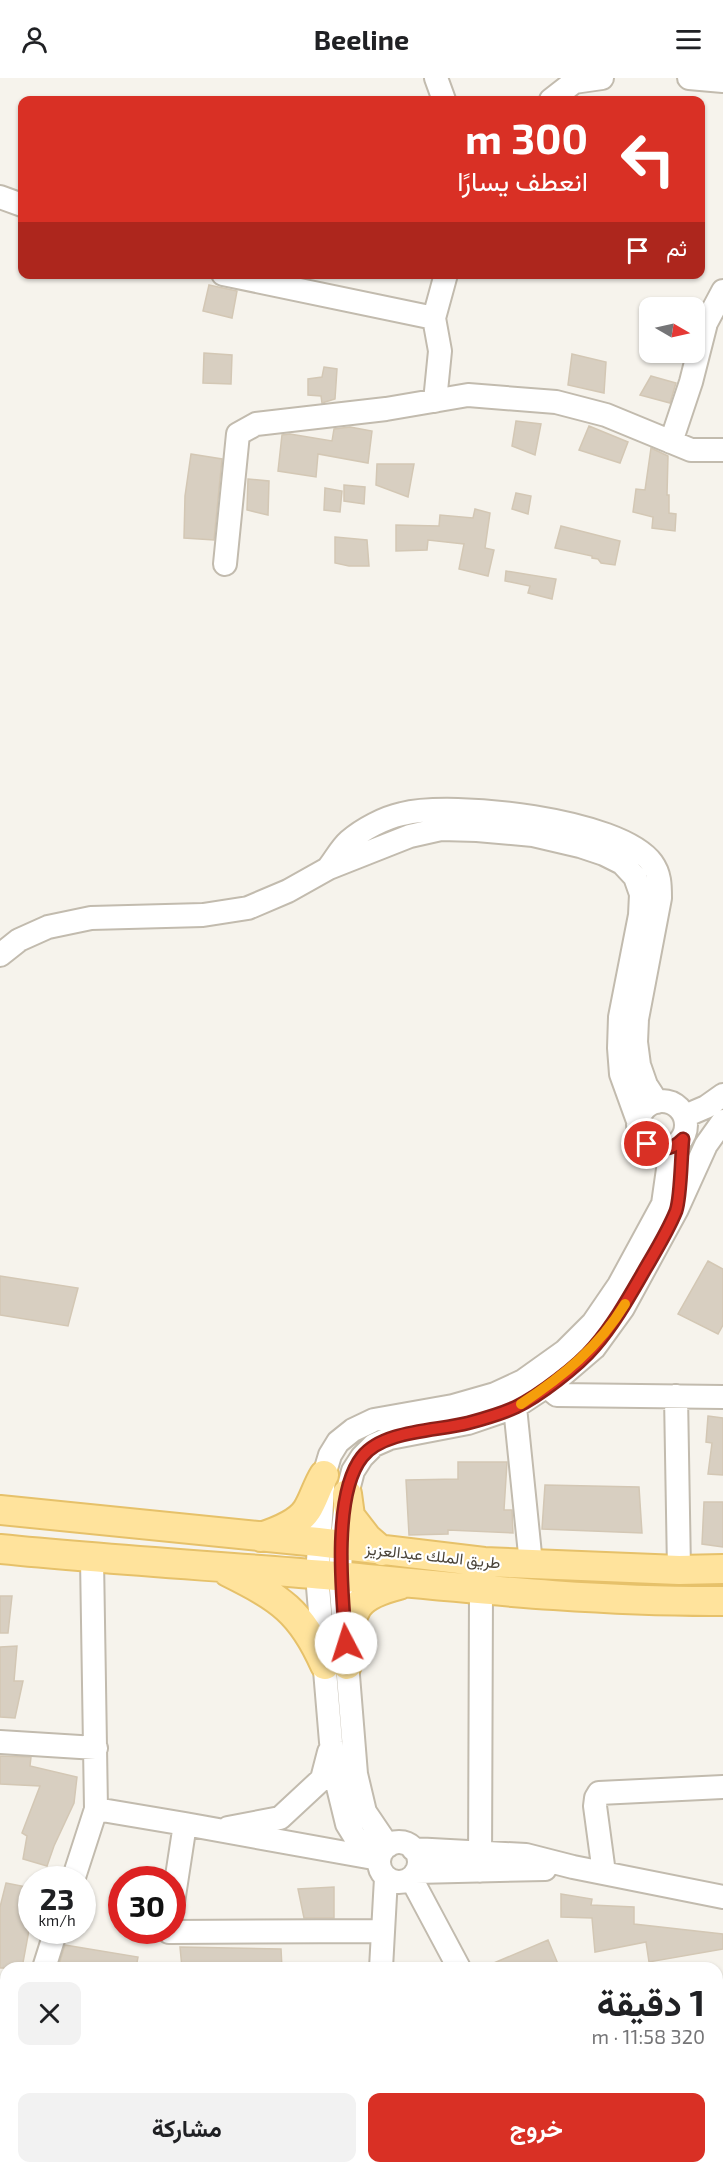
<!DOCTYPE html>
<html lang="ar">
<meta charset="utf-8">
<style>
:root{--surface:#fff;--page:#f2f2f2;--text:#202124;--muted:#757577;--accent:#d93025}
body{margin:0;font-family:"Exo 2",Vazirmatn,sans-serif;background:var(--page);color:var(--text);direction:rtl;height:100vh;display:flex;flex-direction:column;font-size:22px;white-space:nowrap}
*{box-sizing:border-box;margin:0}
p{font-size:20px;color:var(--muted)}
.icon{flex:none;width:33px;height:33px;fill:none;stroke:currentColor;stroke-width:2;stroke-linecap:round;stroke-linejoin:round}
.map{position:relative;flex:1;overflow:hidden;direction:ltr}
.panel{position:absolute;left:0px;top:1884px;width:723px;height:212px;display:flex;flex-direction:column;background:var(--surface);border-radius:18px 18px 0 0;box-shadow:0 2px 4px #0004;direction:rtl}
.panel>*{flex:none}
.hud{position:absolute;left:18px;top:18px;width:687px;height:183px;border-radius:12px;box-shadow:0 2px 4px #0004;direction:rtl;background:#d93025;color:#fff;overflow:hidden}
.needle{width:39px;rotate:99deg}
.tools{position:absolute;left:639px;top:219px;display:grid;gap:12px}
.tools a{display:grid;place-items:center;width:66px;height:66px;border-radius:12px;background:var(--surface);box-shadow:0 2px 4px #0004;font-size:30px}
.speed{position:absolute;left:18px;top:1788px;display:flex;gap:12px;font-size:30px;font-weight:700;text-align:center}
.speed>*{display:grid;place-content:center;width:78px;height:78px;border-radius:50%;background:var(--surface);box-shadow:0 2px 4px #0004;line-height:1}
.speed small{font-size:15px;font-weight:400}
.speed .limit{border:9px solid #d22;background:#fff;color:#111}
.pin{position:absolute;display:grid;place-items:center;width:51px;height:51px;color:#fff;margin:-26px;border:3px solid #fff;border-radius:50%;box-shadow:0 2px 6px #0007}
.me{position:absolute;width:66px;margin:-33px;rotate:355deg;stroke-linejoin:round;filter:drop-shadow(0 0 4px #0008)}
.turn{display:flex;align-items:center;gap:21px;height:126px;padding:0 18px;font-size:27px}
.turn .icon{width:78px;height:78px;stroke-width:2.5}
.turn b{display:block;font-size:42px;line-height:51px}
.then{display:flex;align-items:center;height:57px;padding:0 18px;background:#0003;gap:12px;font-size:22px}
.round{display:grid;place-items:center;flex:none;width:63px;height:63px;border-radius:12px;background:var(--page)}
.overview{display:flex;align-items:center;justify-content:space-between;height:102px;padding:0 18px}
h1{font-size:36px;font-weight:700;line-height:45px}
.primary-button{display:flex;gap:12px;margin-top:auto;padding:12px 18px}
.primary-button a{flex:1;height:69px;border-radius:12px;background:var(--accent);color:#fff;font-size:24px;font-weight:700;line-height:69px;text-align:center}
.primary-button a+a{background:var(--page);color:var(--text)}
header{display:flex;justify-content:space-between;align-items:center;height:78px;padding:0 18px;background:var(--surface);font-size:27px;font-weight:700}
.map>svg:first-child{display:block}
.building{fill:#d8cfc1;stroke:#d3c7b4;stroke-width:1.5}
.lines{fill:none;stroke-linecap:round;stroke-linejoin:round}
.minor-casing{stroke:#c2bbae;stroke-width:26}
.major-casing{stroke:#e6c16a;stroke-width:32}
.minor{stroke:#fff;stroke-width:22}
.major{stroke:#ffe39c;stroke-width:28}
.route-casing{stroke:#8d1f18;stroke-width:15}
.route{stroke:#d93025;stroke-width:10}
.slow{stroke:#f59e0b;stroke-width:10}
.labels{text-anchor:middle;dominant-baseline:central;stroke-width:4.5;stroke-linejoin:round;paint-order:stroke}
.street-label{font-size:16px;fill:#4b4439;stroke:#fff}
</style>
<header><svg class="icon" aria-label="menu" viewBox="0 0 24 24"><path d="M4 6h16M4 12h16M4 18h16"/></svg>Beeline<svg class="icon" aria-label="person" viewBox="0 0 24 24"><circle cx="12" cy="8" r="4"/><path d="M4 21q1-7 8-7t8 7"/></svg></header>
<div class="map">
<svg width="723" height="2095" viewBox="0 0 723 2095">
<rect width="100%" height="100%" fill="#f6f3ec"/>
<path class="building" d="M209,207l28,6 -5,27 -29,-7z
M204,275l28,2 -1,29 -28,-1z
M572,276l34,8 -2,31 -36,-8z
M324,289l13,2 -2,30 -13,4 -1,-7 -13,-1v-16l14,-2z
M651,298l25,7 -6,20 -30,-8z
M516,343l25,3 -6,31 -23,-9z
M589,348l39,16 -8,21 -41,-13z
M350,349l22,4 -4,32 -50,-9 -2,23 -38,-6 4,-36 8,-1 42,7 2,-12z
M651,370l17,8 -1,39h2v18l7,1 -1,17 -23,-3 1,-11 -20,-5 3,-23 9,1z
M191,376l31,5 -8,81 -30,-2 1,-42z
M377,386h37l-6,33 -32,-12z
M248,401l21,2 -1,34 -21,-5z
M344,407l21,2 -1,17 -20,-3z
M325,410l17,3 -2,21 -16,-2z
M516,415l15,3 -3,18 -16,-5z
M475,431l15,4 -5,35 9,2 -6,26 -29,-7 5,-25 -36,-4 -1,10 -31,1v-26l43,1 1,-11 33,3z
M561,448l59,15 -5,24 -14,-2 -3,-4 -6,-1v-2l-37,-8z
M335,459l32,3 2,26h-20l-14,-3z
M506,493l50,8 -4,20 -24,-6 2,-7 -25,-5z
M708,1183l15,8v56l-5,9 -40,-20z
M0,1198l78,12 -10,38 -68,-11z
M708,1338l15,2v57l-15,-1 4,-31 -6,-1z
M458,1384h49l-3,48h8l1,23 -65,-3v4l-39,1 -3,-55 52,-1z
M545,1407l94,2 3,46 -100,-4z
M704,1424h19v45l-21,-3z
M0,1518h12l-4,37h-8z
M17,1568l-3,35h9l-8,37 -15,-1v-70z
M0,1678l31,1 -1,9 47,11 -3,26 -20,43 -7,20 -24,-7 4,-23 -5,-3 18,-47 -40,-2z
M6,1805l26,5v43l-3,-1 -7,38h-22v-61z
M334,1809v31h-30l-6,-29z
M561,1816l31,5 -1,6 43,2v17l89,10v15l-74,13 -3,-20 -51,10 -3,-34 -31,-1z
M548,1862l10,24 -10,4h-66z
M65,1867l73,12 -2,11h-78z
M180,1869l101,2 1,19h-100z"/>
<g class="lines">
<defs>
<path id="minor" d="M436,0l8,22
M689,0l34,3
M551,22l23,-18 28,-4
M0,119l22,8
M223,196l211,44 12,-44
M434,240l6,33 -5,50
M671,364l20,-60 15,-59 17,-32
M225,486l13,-130 18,-10 130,-15 82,-14 88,7 50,13 85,35h32
M329,789c7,-9 12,-19 20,-26 14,-12 35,-23 53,-27 50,-13 218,5 250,49 8,11 8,22 8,35l-23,121 -1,23 3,23 7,20 11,17
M0,877l19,-15 29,-13 43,-9 112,-3 45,-7 40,-17 41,-23 81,-32 31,-7 36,1 56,5 47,11 24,8 18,9 13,14 6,17 -1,21 -20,102 -1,31 2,26 17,47
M638 1047a24 24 0 1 1 48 0a24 24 0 1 1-48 0Z
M685,1038l21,-9 17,-12
M538,1301l19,16 166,2
M676,1318l3,174
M515,1329l16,157
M0,1664l96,6
M96,1731l89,15 194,35
M228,1750l52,-10 42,-39 7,-27
M379 1784a20 20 0 1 1 40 0a20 20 0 1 1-40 0Z
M388,1768l-23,-34 -9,-38 -16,-197 1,-31 6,-52 6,-23 9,-14 12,-12 16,-7 78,-15 47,-16 44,-29 35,-30 29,-40 54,-99 29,-64 17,-24
M413,1771l113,6 47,12 150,30
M380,1778l-25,-19 -8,-13 -10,-41 -6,-41 -14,-167 7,-100 6,-20 8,-13 15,-12 21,-10 79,-14 42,-12 28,-13 42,-30 28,-28 26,-38 44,-81 8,-56
M480,1793l1,-282
M416,1794l129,-3
M604,1795l-9,-67 1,-8 3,-5 124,-6
M411,1800l48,90
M73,1802l23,-71 -4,-250
M172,1831l13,-85
M169,1852v2l214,-1
M44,1890l12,-38
M381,1890l5,-90
M717,2035l6,-1
M0,2057l6,-24
M162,2090l2,5
M396,2090l2,5
M552,2090l1,5
M348,2095l3,-5
M451,2095l17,-5"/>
<path id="major" d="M347,1416l3,22 17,22 15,13
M0,1432l318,32 166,20 195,8 44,-1
M261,1459c15,-5 37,-13 46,-27 7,-11 10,-24 17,-35
M0,1471c108,11 217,17 325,26 132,12 265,27 398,26
M228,1494c52,26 73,39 97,93
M347,1587c6,-49 -3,-66 52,-80"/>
</defs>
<use href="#minor" class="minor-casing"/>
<use href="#major" class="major-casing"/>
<use href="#minor" class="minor"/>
<use href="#major" class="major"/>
</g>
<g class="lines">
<defs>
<path id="route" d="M346,1565c-4,-47 -14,-148 16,-186 21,-27 75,-26 106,-34 15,-4 33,-9 48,-16 23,-11 62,-41 78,-60 20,-23 35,-50 50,-76 11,-19 24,-40 32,-60 5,-14 5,-55 7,-72 -11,11 -22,13 -36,5"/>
</defs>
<use href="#route" class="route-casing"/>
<use href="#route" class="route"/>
<path class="slow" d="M521,1326c42,-28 78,-57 104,-100"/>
</g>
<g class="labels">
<g class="street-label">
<text transform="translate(433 1477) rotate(6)">طريق الملك عبدالعزيز</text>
</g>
</g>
</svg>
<div class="tools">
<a><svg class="needle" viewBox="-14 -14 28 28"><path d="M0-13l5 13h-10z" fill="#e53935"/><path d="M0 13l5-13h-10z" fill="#757577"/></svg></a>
</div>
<div class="speed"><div>23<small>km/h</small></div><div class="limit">30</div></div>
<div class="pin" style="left:647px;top:1066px;background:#d93025"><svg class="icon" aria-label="arrive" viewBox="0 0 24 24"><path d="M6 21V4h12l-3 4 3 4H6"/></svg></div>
<svg class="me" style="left:346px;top:1565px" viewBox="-20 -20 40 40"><circle r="19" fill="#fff"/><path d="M0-13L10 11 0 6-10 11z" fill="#d93025"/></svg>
<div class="hud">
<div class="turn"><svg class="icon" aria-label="left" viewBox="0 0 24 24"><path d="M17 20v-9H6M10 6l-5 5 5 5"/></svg><div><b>300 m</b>انعطف يسارًا</div></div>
<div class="then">ثم<svg class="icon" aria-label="arrive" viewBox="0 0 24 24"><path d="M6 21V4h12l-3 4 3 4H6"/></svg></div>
</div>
<section class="panel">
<div class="overview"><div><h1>1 دقيقة</h1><p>320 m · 11:58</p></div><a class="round"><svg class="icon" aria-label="close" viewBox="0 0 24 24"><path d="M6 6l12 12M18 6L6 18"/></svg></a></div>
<div class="primary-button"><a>خروج</a><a>مشاركة</a></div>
</section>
</div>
